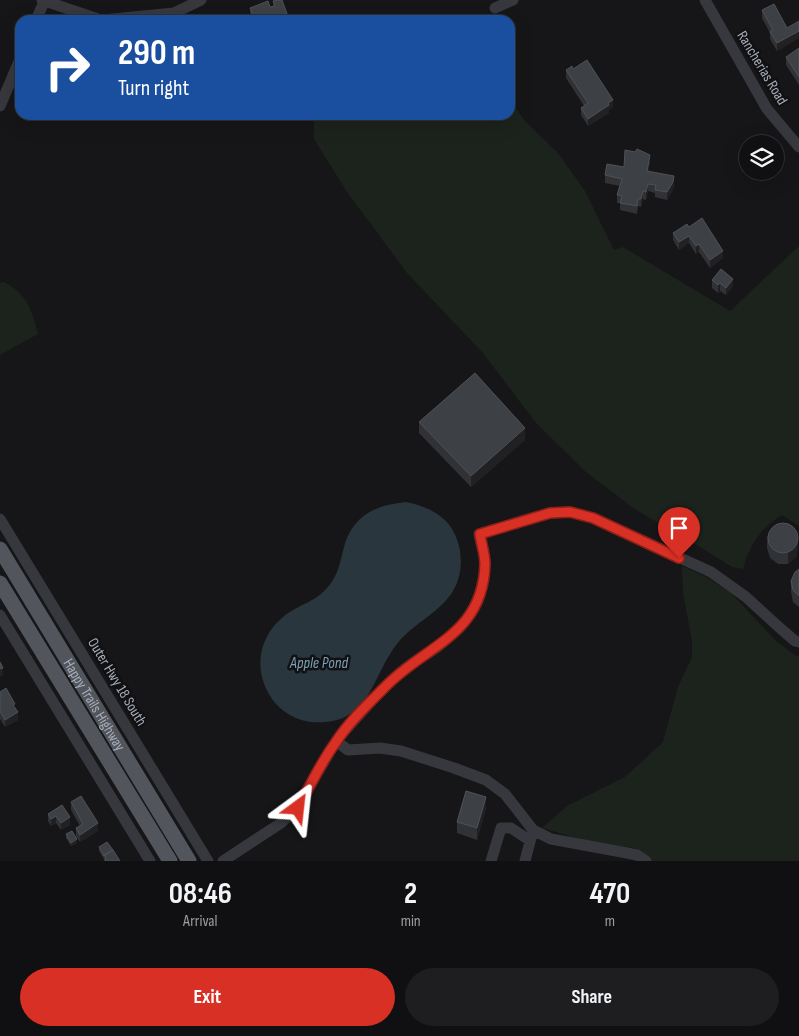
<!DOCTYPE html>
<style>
:root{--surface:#101012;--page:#1e1e20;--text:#f1f3f6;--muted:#9c9d9f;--line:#303032;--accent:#d93025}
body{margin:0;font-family:"Sofia Sans Condensed",sans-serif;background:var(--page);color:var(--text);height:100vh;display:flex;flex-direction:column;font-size:19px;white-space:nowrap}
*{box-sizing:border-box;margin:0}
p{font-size:16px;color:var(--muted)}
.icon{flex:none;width:28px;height:28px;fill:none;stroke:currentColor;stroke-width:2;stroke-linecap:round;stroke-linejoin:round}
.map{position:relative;height:861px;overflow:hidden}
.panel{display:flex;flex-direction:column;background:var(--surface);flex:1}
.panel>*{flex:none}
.banner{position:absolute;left:15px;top:15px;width:500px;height:105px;border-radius:15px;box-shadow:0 5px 20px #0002,0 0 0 1px var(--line);background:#1a4fa0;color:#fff;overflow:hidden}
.buttons{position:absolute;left:739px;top:135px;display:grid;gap:10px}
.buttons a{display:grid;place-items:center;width:45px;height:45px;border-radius:50%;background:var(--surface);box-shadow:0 5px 20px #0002,0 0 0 1px var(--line);font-size:25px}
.pin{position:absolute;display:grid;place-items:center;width:42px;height:42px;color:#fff;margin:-51px -21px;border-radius:50% 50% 50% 0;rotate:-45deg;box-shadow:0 0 5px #0007}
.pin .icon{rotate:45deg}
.me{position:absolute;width:55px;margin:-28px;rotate:30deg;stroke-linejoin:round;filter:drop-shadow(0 0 4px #0008)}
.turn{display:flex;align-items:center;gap:18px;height:105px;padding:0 20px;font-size:22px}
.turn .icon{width:65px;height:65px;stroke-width:2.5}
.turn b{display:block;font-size:35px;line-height:42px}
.eta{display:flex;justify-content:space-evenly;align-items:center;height:85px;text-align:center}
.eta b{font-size:30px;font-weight:700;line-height:35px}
.action{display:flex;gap:10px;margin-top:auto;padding:10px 20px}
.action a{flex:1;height:58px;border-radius:30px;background:var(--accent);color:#fff;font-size:20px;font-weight:700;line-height:58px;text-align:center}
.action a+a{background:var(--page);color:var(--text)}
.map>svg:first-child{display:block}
.green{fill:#1b231c}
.water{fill:#2a363d}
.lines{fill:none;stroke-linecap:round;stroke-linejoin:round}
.minor{stroke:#36383d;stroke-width:11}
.major{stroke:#52555c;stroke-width:15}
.wall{fill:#313236}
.shaded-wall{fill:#212124}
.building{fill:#3d4044;stroke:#4e5156}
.route-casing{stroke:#8d1f18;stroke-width:12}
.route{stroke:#d93025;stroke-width:9}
.labels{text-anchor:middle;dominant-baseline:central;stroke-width:5;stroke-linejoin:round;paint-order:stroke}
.street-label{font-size:15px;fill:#a6aeb9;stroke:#111113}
.water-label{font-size:16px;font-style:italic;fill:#7ba0b7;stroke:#111113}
</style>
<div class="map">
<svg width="799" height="861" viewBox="0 0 799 861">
<rect width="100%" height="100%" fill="#161618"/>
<path class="green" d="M510,99l14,21 34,33 27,38 29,59 9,-3 107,64 69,-65v280l-17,-11c-22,13 -32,30 -39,54l-11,-2 -35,-22 -61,-35 -50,-38 -50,-49 -53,-70 -76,-80 -60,-81 -33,-53v-24h196z
M4,282c23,12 28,28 34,52l-38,21v-72z
M682,566l24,11 25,16 45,48 20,15h3v205h-149l-4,-6 -12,-7 -41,-5 -51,-15 25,-22 58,-29 38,-35 15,-55 14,-30v-16l-9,-48z"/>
<path class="water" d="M406,502c13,3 23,6 34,14 22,16 27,52 13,75 -12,20 -36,31 -52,48 -31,35 -28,88 -90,83 -17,-2 -34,-13 -42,-28 -16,-27 -9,-58 14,-77 14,-12 31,-14 44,-29 11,-12 13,-25 17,-41 9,-32 32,-42 62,-45z"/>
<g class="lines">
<path class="minor" d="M42,0l59,20
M705,0l62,109 32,38
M495,8l18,-8
M36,20l8,-18
M103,20l71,-7 27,-13
M0,106l20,-47
M0,519l208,342
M0,615l150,246
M336,741c21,-24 42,-49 66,-70 12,-10 26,-17 38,-26 28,-22 43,-43 45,-81 0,-9 -4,-20 -6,-30l71,-21 20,-1 23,6 118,54 35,25 35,32 14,12 4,1
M223,861l58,-38 16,-15 39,-67 12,9 32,-2 21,3 53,17 32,12 19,14 28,36 18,9 76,14 10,2 9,6
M491,861l10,-33h10l18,12
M525,861l7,-27"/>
<g class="major">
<path id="s1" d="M0,549l189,312"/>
<path d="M0,583l170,278"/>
</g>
</g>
<path class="wall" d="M273,1l16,19h-37l-2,-5v-7l20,-1h3z
M762,10l25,18 12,-7v17l-22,13 -7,-12v-6l-8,-15z
M799,48v37l-13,-20v-8z
M573,69l40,38 -4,3v3l-21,13 -7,-11v-7l3,-2 -18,-28v-8z
M650,162l-2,10 26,12 -1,6 -6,10 -12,-3v-4l-7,-2 -2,9 -3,-1 -2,8 -3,-1 -1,8 -17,-4v-7h-3v-8l3,-9 -15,-3v-8l19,-8z
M689,227l34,31 -13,10 -11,-16 -3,2 -7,-11 -10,7 -6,-10v-7z
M712,280l21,6 -7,9 -6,-4 -2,2 -6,-5z
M419,422l106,18 -54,47 -52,-54z
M767,536l31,12 -2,9 -8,7h-10l-8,-6 -3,-10z
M799,569v38l-6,-5 -2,-10v-11z
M0,692l15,17 3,11 -13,7 -5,-8z
M71,802l27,29 -18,11 -4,-6v-8l4,-2 -9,-16z
M62,805l8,20 -9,5 -5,-7 -5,3 -3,-5v-7z
M486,808l-9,32 -20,-7v-11z
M66,834l11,9 -6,3 -5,-8z
M99,847l21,14h-16v-2l-5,-8z"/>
<path class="shaded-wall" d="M261,15v5h-7v-3z
M799,31v7l-22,13v-8z
M613,100v7l-4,3v3l-21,13v-7z
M650,155v7l-3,17v-8z
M674,176l-1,14 -6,10v-8z
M648,184v7l-2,9v-8z
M643,191v8l-2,8v-8z
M689,236v7l-10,7v-8z
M699,244v8l-3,2v-8z
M723,251v7l-13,10v-8z
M733,279v7l-7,9v-7z
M720,283v8l-2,2v-8z
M525,428v12l-54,47v-11z
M798,536v12l-2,9 -8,7v-11z
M3,668v7l-3,2v-8z
M18,712v8l-13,7v-7z
M486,797v11l-9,32v-12z
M56,816v7l-5,3v-7z
M70,817v8l-9,5v-7z
M98,823v8l-18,11v-7z
M77,839v4l-6,3v-3z"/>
<path class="building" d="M275,0h7l7,19 -2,1h-24l-2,-5 -7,2 -4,-9 18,-7 2,6 5,-1 -2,-5z
M774,4l13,24 12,-7v10l-22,12 -7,-11 3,-2 -11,-20z
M799,48v29l-13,-20z
M587,60l26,40 -5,3 1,2 -21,14 -7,-11 7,-5 -22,-33 6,-4 1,3z
M637,149l13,6 -3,16 27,5 -1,6 -6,10 -12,-2 1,-5 -8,-1 -2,8 -3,-1 -2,8h-3l-1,7 -17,-3 2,-7 -5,-1 5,-16 -17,-4 2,-11 17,3 1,-17 10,2z
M702,218l21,33 -13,9 -11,-16 -3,2 -7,-10 -10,6 -6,-9 14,-9 2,3z
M721,269l12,10 -7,9 -6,-5 -2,2 -6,-5z
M475,373l50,55 -54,48 -52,-54z
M768 538a15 15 0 1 1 30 0a15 15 0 1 1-30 0Z
M799,569v27l-6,-6 -2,-9 4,-9z
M0,662l3,6 -3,1z
M6,688l9,16 -2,1 5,7 -13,8 -5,-9v-19z
M466,791l20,6 -9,31 -20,-6z
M81,796l17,27 -18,12 -4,-7 7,-4 -12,-22z
M62,805l8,12 -9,6 -5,-7 -5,3 -3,-5z
M72,831l5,8 -6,4 -5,-9z
M107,842l6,8 -9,6 -5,-9z
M113,850l7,11h-14l-1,-2 1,-1 -2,-3z"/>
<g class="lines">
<defs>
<path id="route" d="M298,808c12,-22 23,-46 38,-66 12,-19 32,-38 48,-54 41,-43 99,-52 101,-124 0,-10 -4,-21 -5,-30l70,-21 20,-1 23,6 86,40"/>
</defs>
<use href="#route" class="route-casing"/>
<use href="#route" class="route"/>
</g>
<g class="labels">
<g class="street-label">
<text transform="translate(762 68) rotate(59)">Rancherias Road</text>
<text transform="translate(117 682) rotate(59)">Outer Hwy 18 South</text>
<text stroke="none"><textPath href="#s1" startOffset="182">Happy Trails Highway</textPath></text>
</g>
<g class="water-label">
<text x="319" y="663">Apple Pond</text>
</g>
</g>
</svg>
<div class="buttons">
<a><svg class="icon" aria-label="layers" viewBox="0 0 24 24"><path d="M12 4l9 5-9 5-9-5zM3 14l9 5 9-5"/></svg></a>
</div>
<div class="pin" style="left:679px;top:558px;background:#d93025"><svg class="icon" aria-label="arrive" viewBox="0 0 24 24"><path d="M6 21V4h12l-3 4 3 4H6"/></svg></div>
<svg class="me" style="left:298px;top:808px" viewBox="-20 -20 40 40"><path d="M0-17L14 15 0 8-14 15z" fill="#d93025" stroke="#fff" stroke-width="4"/></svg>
<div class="banner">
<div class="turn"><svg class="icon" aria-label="right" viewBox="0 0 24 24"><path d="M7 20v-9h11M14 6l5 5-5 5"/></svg><div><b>290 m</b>Turn right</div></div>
</div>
</div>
<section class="panel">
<div class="eta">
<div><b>08:46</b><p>Arrival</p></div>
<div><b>2</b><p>min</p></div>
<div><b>470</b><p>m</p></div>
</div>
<div class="action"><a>Exit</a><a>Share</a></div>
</section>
